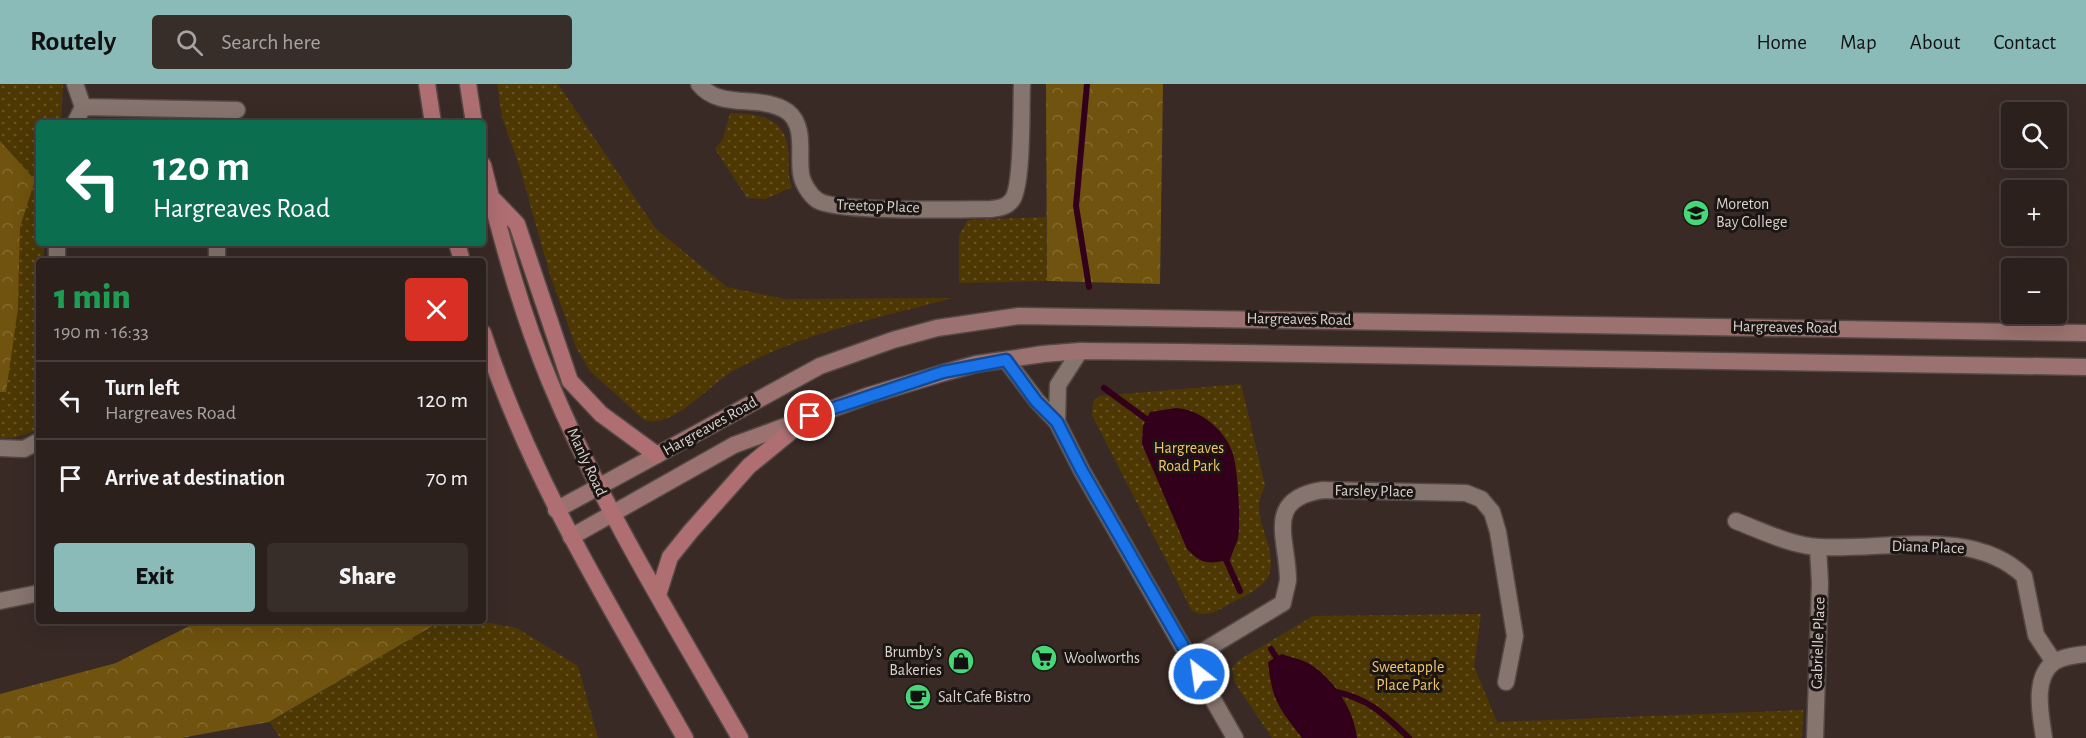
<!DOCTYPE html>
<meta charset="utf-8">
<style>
:root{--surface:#2b201c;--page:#372d29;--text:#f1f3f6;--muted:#a6a3a3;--line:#473e3b;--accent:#8bbbb9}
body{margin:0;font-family:"Alegreya Sans",sans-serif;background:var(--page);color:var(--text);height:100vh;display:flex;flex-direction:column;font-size:22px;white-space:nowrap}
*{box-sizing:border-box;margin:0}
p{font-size:20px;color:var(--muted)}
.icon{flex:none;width:33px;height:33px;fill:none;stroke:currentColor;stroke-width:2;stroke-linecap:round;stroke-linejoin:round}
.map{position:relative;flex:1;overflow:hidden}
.side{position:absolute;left:36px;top:174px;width:450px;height:366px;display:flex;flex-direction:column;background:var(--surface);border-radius:6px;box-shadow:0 6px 24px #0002,0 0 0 2px var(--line)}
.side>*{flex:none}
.hud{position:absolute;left:36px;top:36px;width:450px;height:126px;border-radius:6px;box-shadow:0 6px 24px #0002,0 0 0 2px var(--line);background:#0b6e4f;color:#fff;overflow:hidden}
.controls{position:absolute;left:2001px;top:18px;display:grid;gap:12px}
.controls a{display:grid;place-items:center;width:66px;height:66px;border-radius:6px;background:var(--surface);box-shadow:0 6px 24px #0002,0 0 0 2px var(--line);font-size:30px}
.pin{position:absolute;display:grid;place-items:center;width:51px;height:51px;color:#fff;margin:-26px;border:3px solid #fff;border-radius:50%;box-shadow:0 2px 6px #0007}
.me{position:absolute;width:66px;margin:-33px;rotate:330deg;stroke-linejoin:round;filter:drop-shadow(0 0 4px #0008)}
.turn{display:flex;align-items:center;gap:21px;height:126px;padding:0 18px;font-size:27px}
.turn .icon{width:78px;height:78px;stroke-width:2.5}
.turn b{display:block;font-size:42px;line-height:51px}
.round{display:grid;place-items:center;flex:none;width:63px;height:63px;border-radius:6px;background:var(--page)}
.headline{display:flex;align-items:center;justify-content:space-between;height:102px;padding:0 18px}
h1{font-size:36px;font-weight:800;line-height:45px;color:#1e9e55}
.button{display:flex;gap:12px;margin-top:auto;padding:12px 18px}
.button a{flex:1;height:69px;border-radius:6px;background:var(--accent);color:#111;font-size:24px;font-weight:800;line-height:69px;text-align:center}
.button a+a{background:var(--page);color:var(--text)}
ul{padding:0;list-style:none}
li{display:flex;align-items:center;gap:18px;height:78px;padding:0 18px;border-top:2px solid var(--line)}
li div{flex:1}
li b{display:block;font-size:22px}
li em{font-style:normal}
header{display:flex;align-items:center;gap:36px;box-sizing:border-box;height:84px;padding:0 30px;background:var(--accent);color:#111}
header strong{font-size:28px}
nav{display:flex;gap:33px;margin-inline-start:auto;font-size:21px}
.search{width:420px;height:54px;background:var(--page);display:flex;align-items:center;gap:15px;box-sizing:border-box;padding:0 21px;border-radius:6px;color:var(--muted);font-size:22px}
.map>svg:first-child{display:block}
.grass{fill:url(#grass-dots)}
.forest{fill:url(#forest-crowns)}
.water{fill:#33001b}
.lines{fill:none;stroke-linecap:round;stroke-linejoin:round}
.stream{stroke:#33001b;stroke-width:6}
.minor-casing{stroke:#544844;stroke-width:19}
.secondary-casing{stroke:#544844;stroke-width:19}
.primary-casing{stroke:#544844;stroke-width:19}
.minor{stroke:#86746e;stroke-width:16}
.secondary{stroke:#9b7270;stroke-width:16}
.primary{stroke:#af6f72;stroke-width:16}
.route-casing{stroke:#114b97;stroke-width:15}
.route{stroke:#1a73e8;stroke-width:10}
.labels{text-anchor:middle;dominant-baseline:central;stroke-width:6;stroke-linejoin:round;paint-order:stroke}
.poi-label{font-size:16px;fill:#dbd1ce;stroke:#1b1513;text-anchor:start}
.street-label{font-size:16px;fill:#dbd1ce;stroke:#1b1513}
.park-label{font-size:16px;fill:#f0c56c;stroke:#1b1513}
</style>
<header>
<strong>Routely</strong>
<div class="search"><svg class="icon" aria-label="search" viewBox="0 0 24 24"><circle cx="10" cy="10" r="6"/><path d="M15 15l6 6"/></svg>Search here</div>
<nav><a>Home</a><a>Map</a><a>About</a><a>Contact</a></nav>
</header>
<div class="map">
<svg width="2086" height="654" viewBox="0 0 2086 654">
<defs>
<pattern id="grass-dots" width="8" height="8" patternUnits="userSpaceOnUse" patternTransform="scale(1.5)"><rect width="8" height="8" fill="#4d3804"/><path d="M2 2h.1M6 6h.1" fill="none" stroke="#665427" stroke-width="1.8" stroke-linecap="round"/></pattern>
<pattern id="forest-crowns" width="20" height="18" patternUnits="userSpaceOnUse" patternTransform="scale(1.5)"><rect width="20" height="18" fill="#6f530e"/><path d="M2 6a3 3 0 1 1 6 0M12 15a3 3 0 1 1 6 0" fill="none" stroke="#836b30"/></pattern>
</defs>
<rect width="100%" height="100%" fill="#392a26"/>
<path class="grass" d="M0,0h63l-2,39h-22v120h5v18h-5v160l-6,11 -21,6h-12z
M497,0h61l98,145 71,58 57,12 169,-1c-75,20 -152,35 -220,73 -24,14 -61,59 -89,49l-54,-49 -14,-24 -26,-72 -30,-107 -18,-51z
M730,29c28,1 55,4 58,36 2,14 -2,25 4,38l-26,12 -19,-1 -32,-49 8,-10z
M1046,133l1,64 -88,2v-48l9,-15z
M1241,300l24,101c-2,6 -5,12 -6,18 -2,24 22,55 7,77 -8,11 -24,17 -35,23 -14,8 -24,15 -39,8l-100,-196 1,-13 6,-6z
M1481,530l-7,52 23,56 306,-12 -1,28h-530l-37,-55 -3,-15 7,-8 74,-44z
M441,537h37l39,7 61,38 20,72h-318l-10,-16z"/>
<path class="forest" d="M1046,0h117l-3,200 -113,-3z
M0,57l35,39 -15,47 -2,81 -12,84h-6z
M199,537h242l-172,101 -88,16h-181v-44l116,-31z"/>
<path class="water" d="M1176,324c23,1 48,21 56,43 6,14 9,72 6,87 -2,7 -6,15 -8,22 -21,4 -28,5 -43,-11l-45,-105 1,-18 7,-14z
M1282,570c10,4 23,6 31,12 23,17 41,44 44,72h-55c-23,-30 -30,-37 -34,-76z"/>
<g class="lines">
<path class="stream" d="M1087,0l-11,122 13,81
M1104,304l49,36
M1223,469l17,38
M1271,565l9,14
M1332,607c36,7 51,22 77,47"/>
<defs>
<path id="minor" d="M699,0c21,27 63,9 89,28 18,14 10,43 13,61 1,10 9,22 16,27 19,13 145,9 174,9 8,-1 16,-2 21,-9 11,-14 9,-94 10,-116
M83,23l154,3
M75,39l8,-16 -8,-23
M57,177v-18
M217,177v-18
M1006,276l31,41 20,21 25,49 153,267
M1057,338l1,-37 22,-34
M0,364l24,1 15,-8
M1736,437c26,10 56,25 84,26 64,4 152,-21 204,29l12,59 18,27
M0,517l39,-8
M1190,575l93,-56c1,-7 4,-16 5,-23 0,-41 -25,-81 35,-90l143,3 15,6 11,13 6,20 17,104 -9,46
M1815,654l5,-155 -2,-36
M2044,654c-3,-22 -12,-60 10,-76 8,-5 23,-7 32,-8"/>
<path id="secondary" d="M556,426l264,-144 73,-26 44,-12 82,-12 1067,17
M571,453l163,-92 133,-49 76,-23 33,-9 67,-10 37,-3 101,1 905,15"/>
<path id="primary" d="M427,0l6,39
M468,0l6,39
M483,81c18,73 38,147 67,217 52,125 123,239 190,356
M494,116l23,24 53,157 31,33 56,41
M457,159l5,18
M483,249c47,145 127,273 202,405
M658,511l12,-38 21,-26 58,-65 61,-50"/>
</defs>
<use href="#minor" class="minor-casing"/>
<use href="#secondary" class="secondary-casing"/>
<use href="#primary" class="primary-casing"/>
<use href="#minor" class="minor"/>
<use href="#secondary" class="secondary"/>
<use href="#primary" class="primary"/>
</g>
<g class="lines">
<defs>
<path id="route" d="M810,332l133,-44 63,-12 30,41 21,21 25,49 117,203"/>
</defs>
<use href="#route" class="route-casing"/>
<use href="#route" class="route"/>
</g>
<defs>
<symbol id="school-disc" viewBox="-11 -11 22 22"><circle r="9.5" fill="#46d779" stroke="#1b1513"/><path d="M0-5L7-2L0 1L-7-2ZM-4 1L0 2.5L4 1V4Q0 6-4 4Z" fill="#111"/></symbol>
<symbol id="supermarket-disc" viewBox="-11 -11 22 22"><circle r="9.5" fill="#46d779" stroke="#1b1513"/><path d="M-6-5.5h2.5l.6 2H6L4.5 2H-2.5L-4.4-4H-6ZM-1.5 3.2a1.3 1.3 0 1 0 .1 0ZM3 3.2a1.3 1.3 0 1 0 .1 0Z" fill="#111"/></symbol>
<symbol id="shop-disc" viewBox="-11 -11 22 22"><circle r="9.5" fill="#46d779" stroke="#1b1513"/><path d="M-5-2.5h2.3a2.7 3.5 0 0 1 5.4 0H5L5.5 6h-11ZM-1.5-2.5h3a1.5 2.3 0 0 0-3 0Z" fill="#111"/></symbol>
<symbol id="cafe-disc" viewBox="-11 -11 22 22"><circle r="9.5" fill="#46d779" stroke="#1b1513"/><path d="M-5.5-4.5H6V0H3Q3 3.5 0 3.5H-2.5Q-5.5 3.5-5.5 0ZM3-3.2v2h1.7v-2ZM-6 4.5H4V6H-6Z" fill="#111"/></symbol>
</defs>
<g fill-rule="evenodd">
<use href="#school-disc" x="1681" y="114" width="30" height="30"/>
<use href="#supermarket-disc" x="1029" y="559" width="30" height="30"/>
<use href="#shop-disc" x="946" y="562" width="30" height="30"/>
<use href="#cafe-disc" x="903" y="598" width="30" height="30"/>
</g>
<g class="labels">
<g class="poi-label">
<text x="1716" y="120">Moreton<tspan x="1716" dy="18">Bay College</tspan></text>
<text x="942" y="568" text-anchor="end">Brumby's<tspan x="942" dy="18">Bakeries</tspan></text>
<text x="1064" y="574">Woolworths</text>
<text x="938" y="613">Salt Cafe Bistro</text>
</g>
<g class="street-label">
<text transform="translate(878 122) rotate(2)">Treetop Place</text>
<text transform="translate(1299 235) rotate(1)">Hargreaves Road</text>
<text transform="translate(1785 243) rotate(1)">Hargreaves Road</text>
<text transform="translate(710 342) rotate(-29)">Hargreaves Road</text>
<text transform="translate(587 378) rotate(65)">Manly Road</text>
<text transform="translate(1374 407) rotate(1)">Farsley Place</text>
<text transform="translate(1928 463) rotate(2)">Diana Place</text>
<text transform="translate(1818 559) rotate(-88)">Gabrielle Place</text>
</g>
<g class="park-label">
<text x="1189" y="364">Hargreaves<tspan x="1189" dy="18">Road Park</tspan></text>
<text x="1408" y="583">Sweetapple<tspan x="1408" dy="18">Place Park</tspan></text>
</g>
</g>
</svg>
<div class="controls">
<a><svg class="icon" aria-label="search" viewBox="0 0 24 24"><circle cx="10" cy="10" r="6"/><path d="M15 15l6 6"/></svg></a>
<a>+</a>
<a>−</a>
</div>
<div class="pin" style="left:810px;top:332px;background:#d93025"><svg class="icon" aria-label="arrive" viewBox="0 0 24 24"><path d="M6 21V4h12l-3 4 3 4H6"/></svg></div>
<svg class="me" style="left:1199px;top:590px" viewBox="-20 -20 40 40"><circle r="17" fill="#1a73e8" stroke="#fff" stroke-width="3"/><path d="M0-11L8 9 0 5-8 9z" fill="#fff"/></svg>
<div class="hud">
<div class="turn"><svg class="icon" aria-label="left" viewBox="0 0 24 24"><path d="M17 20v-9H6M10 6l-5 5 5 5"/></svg><div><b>120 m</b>Hargreaves Road</div></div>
</div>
<section class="side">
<div class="headline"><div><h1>1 min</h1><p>190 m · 16:33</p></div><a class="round" style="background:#d93025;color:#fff"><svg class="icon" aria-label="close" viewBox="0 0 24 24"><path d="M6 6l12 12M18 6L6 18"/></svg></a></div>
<ul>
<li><svg class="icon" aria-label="left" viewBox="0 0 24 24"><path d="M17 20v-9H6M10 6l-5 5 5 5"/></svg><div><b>Turn left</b><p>Hargreaves Road</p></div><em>120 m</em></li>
<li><svg class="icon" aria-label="arrive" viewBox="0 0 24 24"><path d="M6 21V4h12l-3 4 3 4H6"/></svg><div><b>Arrive at destination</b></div><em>70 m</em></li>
</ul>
<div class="button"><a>Exit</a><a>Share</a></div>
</section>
</div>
